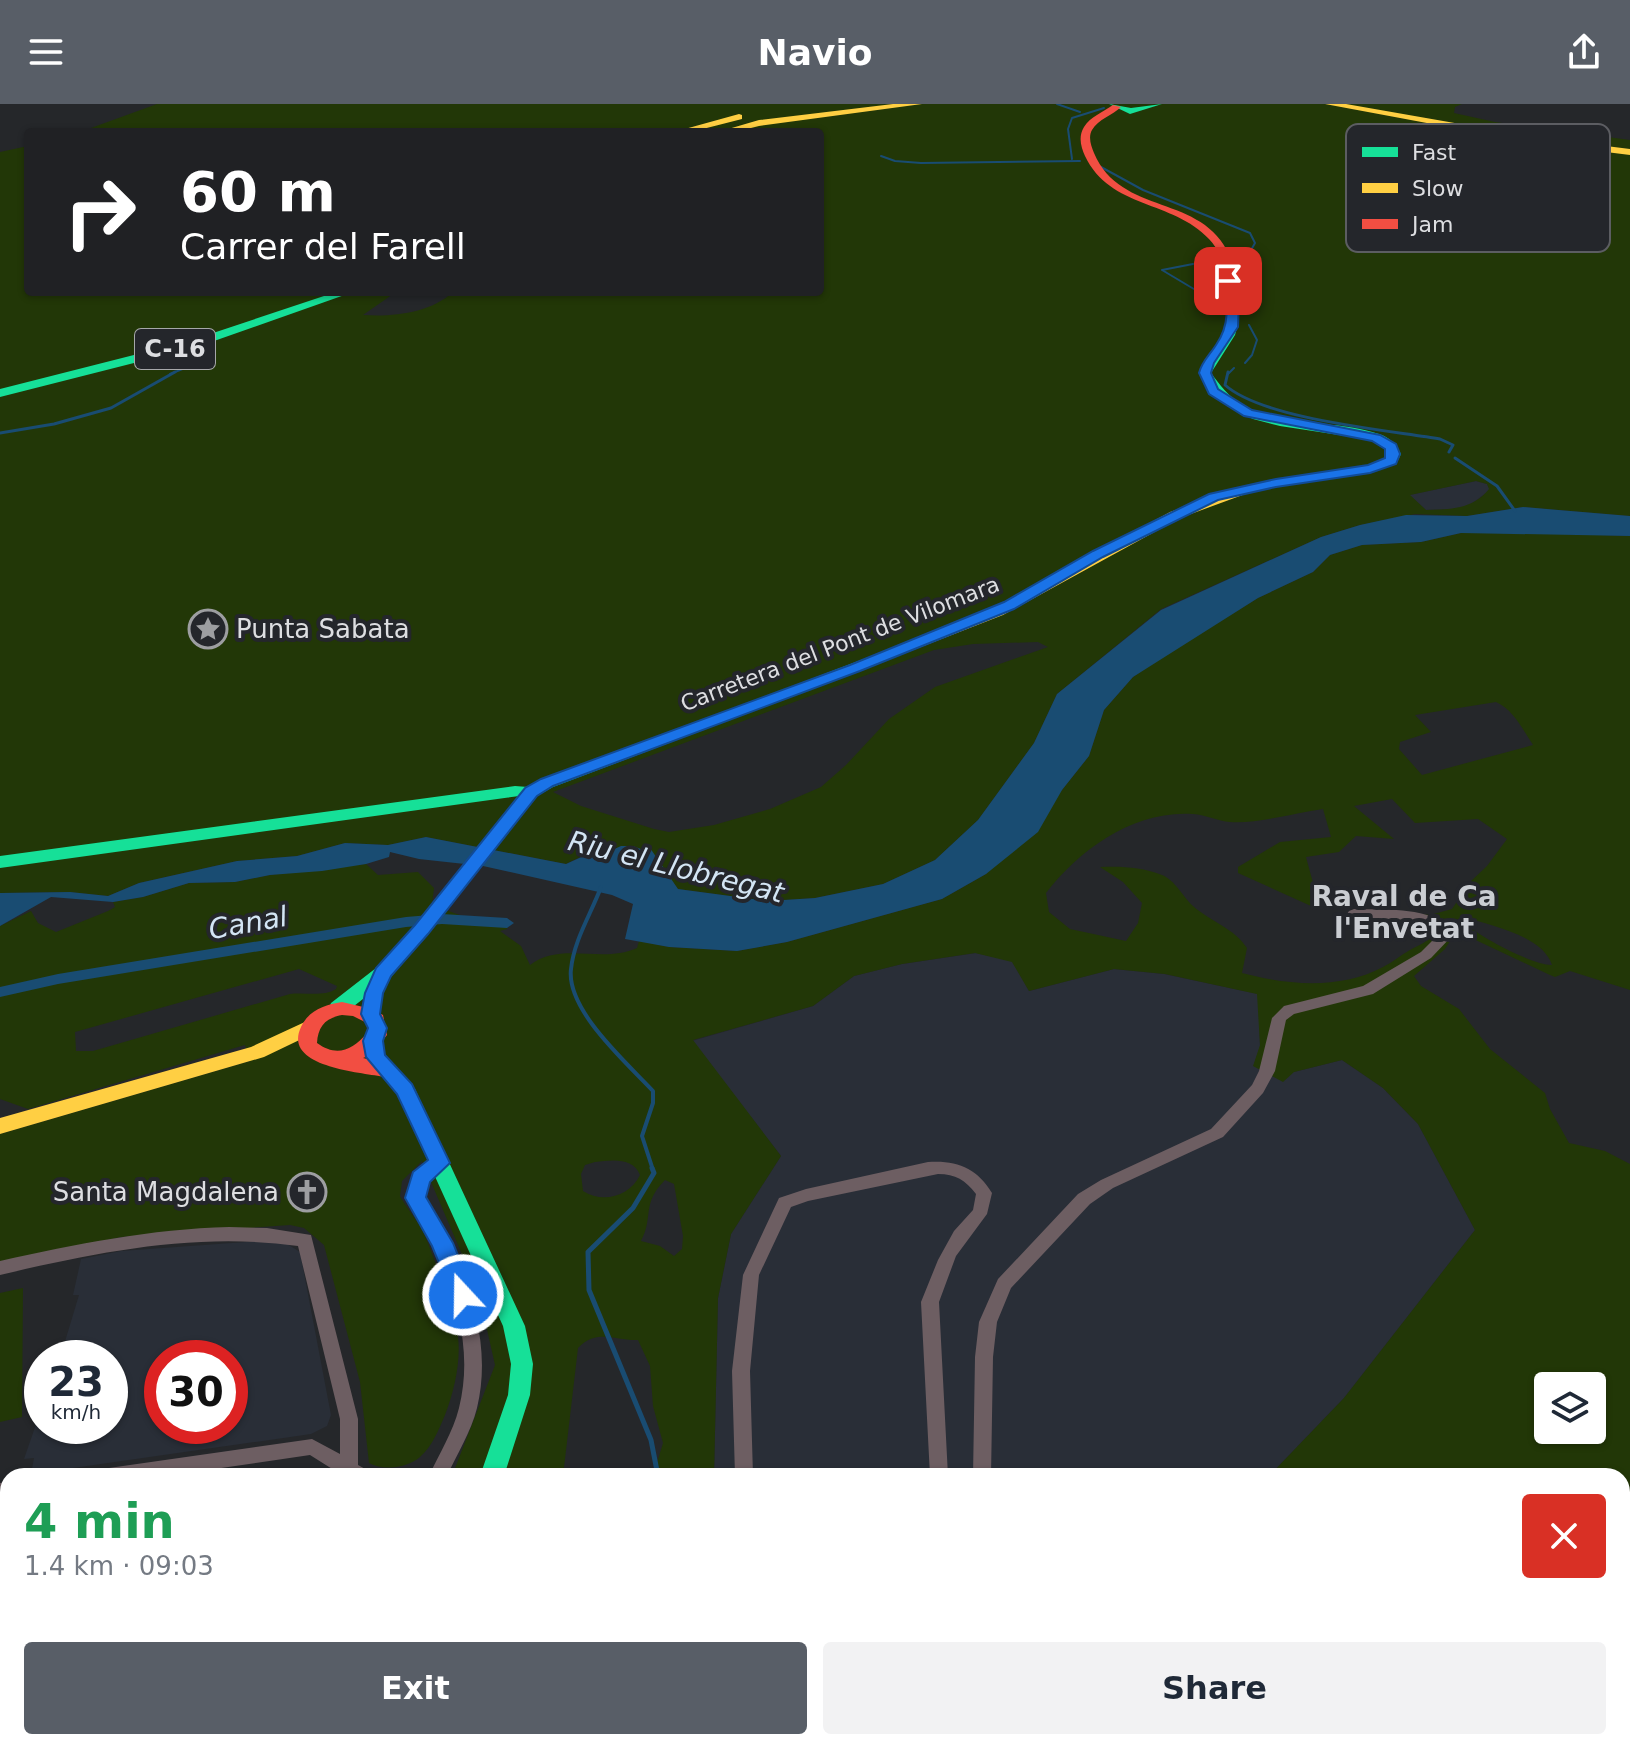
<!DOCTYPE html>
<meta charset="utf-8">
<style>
:root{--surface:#fff;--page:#f2f2f3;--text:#1f2937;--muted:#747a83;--accent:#585e67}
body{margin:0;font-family:"DejaVu Sans",sans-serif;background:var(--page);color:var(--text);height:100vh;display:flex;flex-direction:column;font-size:30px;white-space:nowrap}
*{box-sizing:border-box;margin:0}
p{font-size:26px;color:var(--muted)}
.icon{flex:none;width:44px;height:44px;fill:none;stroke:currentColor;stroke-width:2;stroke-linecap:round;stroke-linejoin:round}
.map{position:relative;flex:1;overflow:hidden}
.side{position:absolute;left:0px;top:1364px;width:1630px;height:282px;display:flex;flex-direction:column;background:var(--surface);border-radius:24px 24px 0 0;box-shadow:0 2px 6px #0004}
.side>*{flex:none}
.banner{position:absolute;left:24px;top:24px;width:800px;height:168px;border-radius:8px;box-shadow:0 2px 6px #0004;background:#202124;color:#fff;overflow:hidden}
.controls{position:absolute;left:1534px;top:1268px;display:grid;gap:16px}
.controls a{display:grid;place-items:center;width:72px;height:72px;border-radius:8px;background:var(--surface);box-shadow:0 2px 6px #0004;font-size:40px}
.speed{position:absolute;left:24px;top:1236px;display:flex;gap:16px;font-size:40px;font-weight:700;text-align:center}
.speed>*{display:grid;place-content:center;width:104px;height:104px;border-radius:50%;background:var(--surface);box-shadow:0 2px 6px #0004;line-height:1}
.speed small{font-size:20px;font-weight:400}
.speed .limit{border:12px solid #d22;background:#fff;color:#111}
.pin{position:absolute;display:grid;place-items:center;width:68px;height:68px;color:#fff;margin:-34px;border-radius:16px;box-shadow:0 4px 12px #0006}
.me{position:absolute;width:88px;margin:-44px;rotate:339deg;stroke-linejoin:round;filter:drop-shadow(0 0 6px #0008)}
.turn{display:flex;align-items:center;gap:28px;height:168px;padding:0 24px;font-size:36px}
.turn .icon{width:104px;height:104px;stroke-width:2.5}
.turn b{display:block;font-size:56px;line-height:68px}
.round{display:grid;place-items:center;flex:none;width:84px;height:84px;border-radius:8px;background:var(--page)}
.overview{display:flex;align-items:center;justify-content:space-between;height:136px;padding:0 24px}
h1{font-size:48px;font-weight:600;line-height:60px;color:#1e9e55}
.button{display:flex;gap:16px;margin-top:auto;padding:16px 24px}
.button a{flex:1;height:92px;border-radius:8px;background:var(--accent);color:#fff;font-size:32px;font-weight:600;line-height:92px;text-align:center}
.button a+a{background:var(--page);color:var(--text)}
header{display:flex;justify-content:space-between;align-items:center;height:104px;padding:0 24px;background:var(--accent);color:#fff;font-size:36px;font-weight:600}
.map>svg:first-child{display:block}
.built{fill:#292e37;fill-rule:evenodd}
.green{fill:#223707;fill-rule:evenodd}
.water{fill:#194c72}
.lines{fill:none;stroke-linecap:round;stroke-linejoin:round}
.stream-far3{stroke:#194c72;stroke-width:2}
.stream-far2{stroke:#194c72;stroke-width:3}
.stream-far1{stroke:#194c72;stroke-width:4}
.stream{stroke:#194c72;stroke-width:5}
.canal{fill:#194c72;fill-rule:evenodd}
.building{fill:#424345;stroke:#515255;stroke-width:2}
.street{fill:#6d5e62;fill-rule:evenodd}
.fast{fill:#16e098;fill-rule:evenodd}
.slow{fill:#ffcf43;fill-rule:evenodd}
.jam{fill:#f24e42;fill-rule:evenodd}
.route{fill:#1a73e8;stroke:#114b97;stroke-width:2}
.labels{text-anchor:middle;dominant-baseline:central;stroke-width:8;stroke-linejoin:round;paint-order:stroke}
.far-street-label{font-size:22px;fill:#dddee1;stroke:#24262b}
.shield{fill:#24262b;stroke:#a6a7aa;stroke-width:2}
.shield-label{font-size:24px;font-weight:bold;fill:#dddee1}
.poi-label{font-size:26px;fill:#dddee1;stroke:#24262b;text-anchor:start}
.water-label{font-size:28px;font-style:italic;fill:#d3e5f4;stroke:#24262b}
.neighbourhood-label{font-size:28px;font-weight:bold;fill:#cacdd2;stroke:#24262b}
.key{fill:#24262b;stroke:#5c5d62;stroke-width:2}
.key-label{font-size:22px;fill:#dddee1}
</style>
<header><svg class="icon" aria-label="menu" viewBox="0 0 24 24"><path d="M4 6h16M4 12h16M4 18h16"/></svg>Navio<svg class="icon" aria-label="share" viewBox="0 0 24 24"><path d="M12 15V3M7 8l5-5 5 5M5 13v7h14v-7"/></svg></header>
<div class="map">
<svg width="1630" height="1645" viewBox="0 0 1630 1645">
<rect width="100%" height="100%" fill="#25272a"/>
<path class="built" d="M1476,377l11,3 3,6 -20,15 -13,4 -31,1 -17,-15z
M976,849l36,8 17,30 85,-22 50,5 94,20 2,51 34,27 48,-12 41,28 35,36 57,106 -131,168 -75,78h-555l4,-178 13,-64 50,-78 -89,-115 121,-35 41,-30 48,-12z
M260,1137l24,1 16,10 31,163 -4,11 -16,8 -280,40 3,-16 -10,1 18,-52v19h68v-68h-50l19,-63h-6l8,-36 40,-8zM162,1254h68v68h-68z
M712,1638h552l3,7h-555z"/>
<path class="green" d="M157,0h1305l-7,3 -1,6 41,9 135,18v376l-107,-9 -56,9 -52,-2 -55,11 -39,12 -160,72 -104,85 -23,49 -56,77 -43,40 -52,24 -68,14 -47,3 -90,-12 -31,-43 -1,6c-24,-10 -58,-1 -80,12l-140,-27 -38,8 -43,-2 -48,13 -60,5 -98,22 -31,13 -38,-4 -70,1v-741l28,-6v146h368l-33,23c31,2 67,-2 90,-23h367v-160h-740zM1476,377l11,3 2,5c-17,21 -39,20 -63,21l-16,-15zM1038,538l10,5 -113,40 -46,32 -43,46 -25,22 -51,22 -56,16 -45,7 -15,-3 -73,-23 -28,-14 381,-142 39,-6z
M1506,428l124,4v454l-60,-19 -15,6 -5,-2 -85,-40h-11l-9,14 -31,27 7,10 38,23 31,40 55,44 5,16 19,34 36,8 25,13v585h-363l-3,-7h358v-266h-353l75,-78 131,-168 -57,-106 -35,-36 -41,-28 -48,12 -11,10 -30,-16 7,-21 -3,-51 -92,-20 -51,-5 -85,22 -17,-29 -37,-9 -73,11 -48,12 -41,30 -120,34 88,116 -50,78 -13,64 -4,178h-61l10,-33 -10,-37 -3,-40 -12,-26c-23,1 -41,-12 -60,8l-15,128h-111l43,-111 -16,-71 -57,-133 -20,20 -2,15c6,11 13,19 20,30 9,13 36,95 38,111 3,25 -4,55 -13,78 -7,16 -12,30 -25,42 -13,11 -36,14 -51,6l-9,-81 -36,-137 -20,-17 -14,-3 -169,12 -121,27v-130l250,-73 -5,-16 -217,64 -28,-10v-173l31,-15 7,12 18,9 52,-21 7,-4 -2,-5 30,-5 46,-14 46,-1 35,-7 96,-11 12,11 40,-3 16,16 -2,17 33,12 43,2 -1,10 -7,2 21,15 9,19c31,-24 72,-1 107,-17l2,-7 30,6 68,4 50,-9 155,-43 44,-25 76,-84 27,-34 15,-46 29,-33 39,-26 86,-53 55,-26 17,-17 32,-10 59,-3 40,-9zM1496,598c17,7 27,28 37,43l-111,30 -23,-26 1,-7 31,-10 -16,-17zM1392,695l23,24 63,-4 29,20 -20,27 -17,16 -18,27 -22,6 -11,-1 14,17c-4,12 -13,13 -23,19 -9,5 -17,12 -27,17 -43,23 -96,18 -141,6l5,-25c-13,-20 -36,-26 -54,-42 -10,-9 -18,-26 -31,-31 -21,-8 -40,-9 -62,-8l23,15 19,21 -4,20 -12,18 -56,-12 -21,-17 -3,-19c34,-44 88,-83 147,-79 13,1 25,7 37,8 27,2 65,-9 93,-13l8,28 -51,5 -42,25v6l73,33 8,-1 -13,-48 33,-5 17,-16 38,3 -40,-33zM1464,813c26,8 79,19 88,48 -18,1 -79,-31 -90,-45zM299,865l38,17 -1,3c-12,8 -31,3 -46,5l-197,57h-17l-1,-19zM595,1058c17,-2 38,-5 45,13 -10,21 -37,29 -57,16l-2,-17 4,-9zM665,1076l9,4 9,52 -1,13 -8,7 -14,-10 -19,-5c13,-24 0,-37 24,-61zM1548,1282h44v44h-44z
M23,1184l-1,129 -22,5v-129z
M316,1638h203l-1,7h-206z"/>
<path class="water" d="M1523,403l107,9v20l-169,-3 -40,9 -59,3 -32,10 -17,17 -55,26 -125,79 -29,33 -15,46 -27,34 -24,42 -52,42 -44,25 -155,43 -50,9 -68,-4 -44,-8 8,-35 -21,-9 -129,-29 -64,-7 -29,-7 -1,5 -23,7 -44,7 -52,4 -35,7 -46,1 -46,14 -30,5 -62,-5 -51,29v-33l70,-1 38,4 31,-13 98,-22 60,-5 48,-13 43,2 38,-8 140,27 33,-15 11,2 11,-5h12l13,5 2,-6 30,44 90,12 47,-3 68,-14 52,-24 43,-40 56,-77 23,-49 104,-84 160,-73 39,-12 46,-10 61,1z"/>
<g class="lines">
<path class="stream-far3" d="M1057,0l23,8
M881,52l14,5 26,2 159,-2
M1072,55l-4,-30 4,-11 32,-10
M1101,63l42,23 107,43 5,10 -4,7 -13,5
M1208,158l7,-2
M1193,160l-31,6 57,34
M1245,259l7,-8 5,-15 -8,-15
M170,270l25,-10
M1228,270l6,-6"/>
<path class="stream-far2" d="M1228,268l-3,13c38,34 161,45 215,54l13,6 -4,7
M0,329l54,-9 57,-16 64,-36
M1455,354l42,28 18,25"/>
<path class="stream-far1" d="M601,783c-10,27 -27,53 -30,82 -5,41 56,94 82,122v12l-11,33 11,34"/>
<path class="stream" d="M652,1064l2,5 -21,35 -45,44 1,38 62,150 7,36
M614,1638v7"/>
<path class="canal" d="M442,810l65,4 7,5 -7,5 -65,-4 -36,3 -348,57 -58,13v-10l58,-13 348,-57z"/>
</g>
<path class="building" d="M301,1078h16l-5,19 -11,6 -5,-6z"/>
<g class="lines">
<path class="street" d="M1354,805c33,1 65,-2 95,15l3,12 -21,22 -58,36 -79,20 -8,6 -11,51 -12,22 -40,44 -110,51 -23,16 -79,84 -14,34 -4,35 -2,119h-18l2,-119 4,-35 19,-43 80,-85 23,-14 110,-51 41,-44 7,-14 13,-53 12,-12 79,-20 58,-34 17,-17 -1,-6 -25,-9 -63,-3 -2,-3 2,-3z
M439,1053l6,2 2,4 -20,18 -4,17c38,64 72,134 54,210 -6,24 -20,46 -30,68h-18c10,-22 24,-44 30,-68 19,-78 -17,-144 -52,-210l7,-24z
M928,1058c29,-2 49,6 64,31l-5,21 -31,42 -17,46 9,174h-18l-9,-174 17,-42 16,-29 19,-21 3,-16c-11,-14 -20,-20 -38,-20l-130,27 -17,6 -32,68 -9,96 3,105h-18l-3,-105 11,-96 36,-77 27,-9z
M229,1123l38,1 44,7 47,184v46l9,5 2,6h-34l2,-4 -27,-17 -144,21h-66l2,-6 7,-2 203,-29 28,15v-35l-42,-173c-102,-14 -199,6 -298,29v-14c76,-17 151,-32 229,-34z
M8,1378v16l-8,1v-16z
M8,1479v18l-8,1v-18z
M0,1532l8,4v21l-8,-4z
M105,1638h23l-3,7h-23z
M137,1638h27l3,7h-27z
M276,1638h22l-3,7h-22z
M740,1638h20v7h-20z
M969,1638h20l2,7h-20z
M1221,1638h20l2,7h-20z"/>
<path class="fast" d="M1109,0l22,4 31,-4 -32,10z
M336,188h17l-156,55 -197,50v-8l189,-48z
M1233,213l6,4 -4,14 -24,38c9,12 17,23 30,31 42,26 93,14 138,30 10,3 17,10 22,20l-5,10 -26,9 -93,12v-6l5,-1 85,-13 18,-6 2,-5 -2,-5 -13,-9 -92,-14 -27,-7 -21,-10 -18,-14 -15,-22 24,-38 4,-14z
M903,540l5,2v6l-355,135 -16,9 -109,138 -38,44 -45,35h-14l-2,-5 2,-5 45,-35 40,-42 103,-130 -519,72v-12l515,-70 13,1z
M373,930l7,2 5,19 30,34 110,237 8,38 -3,31 -26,81h-24l28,-81 3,-31 -8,-38 -106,-233 -28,-31 -6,-21 3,-5z"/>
<path class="slow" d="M893,0h29l-163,22 -24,6h-17l41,-12z
M1325,0h21l188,33 96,12v6l-96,-12z
M739,10l3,1v4l-51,13h-17z
M1282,374l5,1v6l-39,8 -68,25 -177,97 -95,37h-10l-3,-3 111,-47 164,-90 70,-25z
M307,917l7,2 3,5 -3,5 -50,24 -264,77v-16l251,-71z"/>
<path class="jam" d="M1113,1l8,2c-8,8 -23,12 -29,23 -4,7 -1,16 2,23 30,71 127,33 143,128 2,13 4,30 0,42l-10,-2c1,-25 1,-63 -18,-82 -36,-39 -99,-30 -124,-83 -4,-9 -7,-19 -1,-29 6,-10 19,-15 29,-22z
M342,898l30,7 11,6 4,20 -16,20 -8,3 29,7 3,5 -3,5 -7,2c-25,-5 -103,-10 -84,-50 8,-17 23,-22 41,-25zM342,911l11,1 14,7v10c-15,18 -31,24 -50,10 1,-16 8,-25 25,-28z
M394,1638h26l1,7h-26z"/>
</g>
<path class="route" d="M1228,174l6,3 5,19 -1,27 -24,36 -3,10 7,16 34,21 128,25 16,9 4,10 -4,10 -26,9 -94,14 -58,13 -115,57 -89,52 -154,62 -307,115 -16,10 -109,138 -37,42 -8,17 -3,21 7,14 -4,13 2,14 27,29 38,79 -20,19 -4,15 27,46 21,52 -3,7 -8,3 -8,-3 -23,-56 -27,-48 8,-26 15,-12 -31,-66 -31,-37 -3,-16 5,-13 -7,-14 4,-21 11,-25 39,-43 110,-137 16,-9 309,-114 154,-63 89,-51 116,-57 67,-15 92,-14 17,-7v-9l-13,-8 -128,-25 -35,-22 -10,-21c3,-12 10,-17 17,-28 14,-20 12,-41 7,-64z"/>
<defs>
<symbol id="sight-ring" viewBox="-11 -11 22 22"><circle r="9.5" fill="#24262b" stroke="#9d9ea1" stroke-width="1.5"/><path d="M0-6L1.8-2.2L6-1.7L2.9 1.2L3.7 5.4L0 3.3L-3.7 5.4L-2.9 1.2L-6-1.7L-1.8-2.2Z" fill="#9d9ea1"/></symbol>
<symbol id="church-ring" viewBox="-11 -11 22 22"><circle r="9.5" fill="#24262b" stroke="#9d9ea1" stroke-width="1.5"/><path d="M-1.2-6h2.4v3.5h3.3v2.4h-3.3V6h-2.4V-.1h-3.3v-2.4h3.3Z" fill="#9d9ea1"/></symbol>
</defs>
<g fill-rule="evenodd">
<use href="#sight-ring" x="186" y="503" width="44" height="44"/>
<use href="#church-ring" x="285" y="1066" width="44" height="44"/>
</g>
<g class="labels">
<g class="far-street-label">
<text transform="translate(840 540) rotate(-21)">Carretera del Pont de Vilomara</text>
</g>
<rect class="shield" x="135" y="225" width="80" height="40" rx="6"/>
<g class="shield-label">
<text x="175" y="245">C-16</text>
</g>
<g class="poi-label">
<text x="236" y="525">Punta Sabata</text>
<text x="279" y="1088" text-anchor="end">Santa Magdalena</text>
</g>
<g class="water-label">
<text transform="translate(676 763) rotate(14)">Riu el Llobregat</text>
<text transform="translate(248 819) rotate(-10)">Canal</text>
</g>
<g class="neighbourhood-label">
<text x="1404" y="792">Raval de Ca<tspan x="1404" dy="32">l'Envetat</tspan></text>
</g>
</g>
<rect x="1346" y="20" width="264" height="128" rx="12" class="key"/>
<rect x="1362" y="43" width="36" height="10" fill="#16e098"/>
<rect x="1362" y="79" width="36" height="10" fill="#ffcf43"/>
<rect x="1362" y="115" width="36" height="10" fill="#f24e42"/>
<g class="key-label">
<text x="1412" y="56">Fast</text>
<text x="1412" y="92">Slow</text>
<text x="1412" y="128">Jam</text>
</g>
</svg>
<div class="controls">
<a><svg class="icon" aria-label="layers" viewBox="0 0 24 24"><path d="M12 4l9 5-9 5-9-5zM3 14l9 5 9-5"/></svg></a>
</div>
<div class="speed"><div>23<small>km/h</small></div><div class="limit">30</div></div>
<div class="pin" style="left:1228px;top:177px;background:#d93025"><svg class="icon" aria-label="arrive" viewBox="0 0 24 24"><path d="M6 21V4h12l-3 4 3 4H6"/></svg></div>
<svg class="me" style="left:463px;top:1191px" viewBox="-20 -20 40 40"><circle r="17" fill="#1a73e8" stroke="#fff" stroke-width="3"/><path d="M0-11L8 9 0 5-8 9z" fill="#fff"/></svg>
<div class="banner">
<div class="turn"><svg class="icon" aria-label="right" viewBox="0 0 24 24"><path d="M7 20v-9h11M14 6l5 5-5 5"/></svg><div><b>60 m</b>Carrer del Farell</div></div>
</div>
<section class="side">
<div class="overview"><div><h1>4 min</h1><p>1.4 km · 09:03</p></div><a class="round" style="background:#d93025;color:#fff"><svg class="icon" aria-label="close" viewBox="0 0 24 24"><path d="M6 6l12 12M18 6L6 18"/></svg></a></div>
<div class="button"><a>Exit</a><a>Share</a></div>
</section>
</div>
